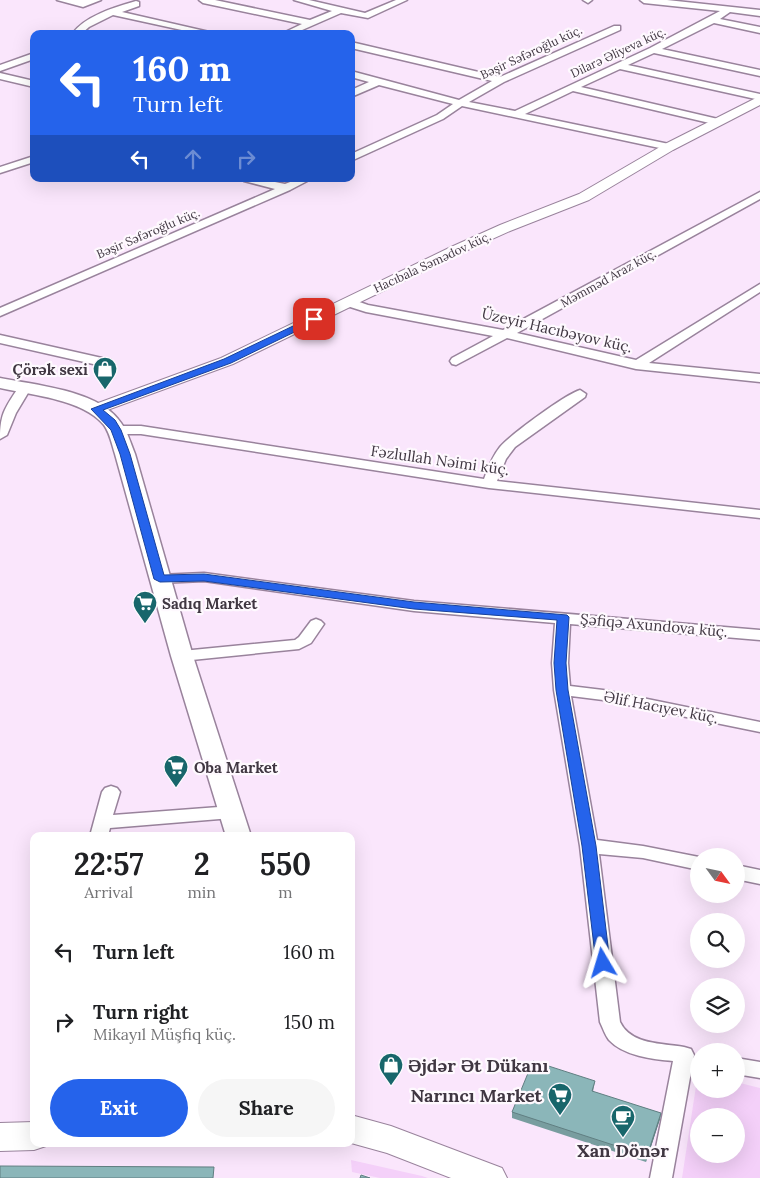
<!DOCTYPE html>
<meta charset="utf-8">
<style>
:root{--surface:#fff;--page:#f6f6f6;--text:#202124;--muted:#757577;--accent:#2563eb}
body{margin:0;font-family:Lora,serif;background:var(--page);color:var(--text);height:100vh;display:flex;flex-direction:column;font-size:19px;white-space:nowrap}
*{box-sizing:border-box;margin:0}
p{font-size:16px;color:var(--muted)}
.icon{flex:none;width:28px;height:28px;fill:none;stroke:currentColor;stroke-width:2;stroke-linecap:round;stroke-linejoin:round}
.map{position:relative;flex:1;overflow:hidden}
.sheet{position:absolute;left:30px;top:832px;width:325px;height:315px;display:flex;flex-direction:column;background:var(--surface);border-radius:10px;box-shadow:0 5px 20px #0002}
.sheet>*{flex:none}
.hud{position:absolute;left:30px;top:30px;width:325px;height:152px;border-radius:10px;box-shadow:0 5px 20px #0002;background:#2563eb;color:#fff;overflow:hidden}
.needle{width:32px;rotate:123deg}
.tools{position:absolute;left:690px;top:848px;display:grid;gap:10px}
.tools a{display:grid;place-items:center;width:55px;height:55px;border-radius:50%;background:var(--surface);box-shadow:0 5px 20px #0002;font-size:25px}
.pin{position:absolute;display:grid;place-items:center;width:42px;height:42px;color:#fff;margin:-21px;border-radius:10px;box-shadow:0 2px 8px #0006}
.me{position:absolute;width:55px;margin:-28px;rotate:353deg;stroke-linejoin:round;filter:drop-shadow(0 0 4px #0008)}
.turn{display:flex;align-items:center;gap:18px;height:105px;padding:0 20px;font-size:22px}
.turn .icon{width:65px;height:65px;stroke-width:2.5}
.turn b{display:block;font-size:35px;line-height:42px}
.lanes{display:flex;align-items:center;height:48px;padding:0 20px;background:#0003;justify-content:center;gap:25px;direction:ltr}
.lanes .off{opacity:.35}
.eta{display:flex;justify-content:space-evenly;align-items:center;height:85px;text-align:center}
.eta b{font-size:30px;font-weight:700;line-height:35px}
.cta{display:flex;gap:10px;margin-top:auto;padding:10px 20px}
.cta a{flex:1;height:58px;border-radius:30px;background:var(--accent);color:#fff;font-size:20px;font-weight:700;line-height:58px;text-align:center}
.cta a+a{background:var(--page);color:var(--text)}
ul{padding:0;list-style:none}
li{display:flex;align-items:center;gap:15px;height:70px;padding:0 20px}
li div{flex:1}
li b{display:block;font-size:19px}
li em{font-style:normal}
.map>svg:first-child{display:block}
.green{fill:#f4d0f9;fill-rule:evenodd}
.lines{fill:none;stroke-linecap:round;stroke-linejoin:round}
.minor-casing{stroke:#99839c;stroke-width:3}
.tertiary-casing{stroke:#99839c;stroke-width:2}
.secondary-casing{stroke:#99839c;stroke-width:3}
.primary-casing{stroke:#99839c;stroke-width:2}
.minor{fill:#fff;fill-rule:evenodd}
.tertiary{fill:#fff;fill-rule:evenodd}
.secondary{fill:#fff;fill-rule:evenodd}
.primary{fill:#fff;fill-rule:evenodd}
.wall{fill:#789d9f}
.shaded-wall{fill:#617f82}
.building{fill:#8bb6b9;stroke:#617f82}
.route{fill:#2563eb;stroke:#184099}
.labels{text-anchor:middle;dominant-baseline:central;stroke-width:4.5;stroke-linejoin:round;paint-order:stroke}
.far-street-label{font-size:12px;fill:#403742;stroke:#fef9fe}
.street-label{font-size:15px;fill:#403742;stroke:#fef9fe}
.poi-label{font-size:15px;font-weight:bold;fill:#403742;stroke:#fef9fe;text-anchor:start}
.near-poi-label{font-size:18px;font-weight:bold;fill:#403742;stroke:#fef9fe;text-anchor:start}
</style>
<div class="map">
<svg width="760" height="1178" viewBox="0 0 760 1178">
<rect width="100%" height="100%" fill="#fae6fc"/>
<path class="green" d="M698,1073l1,16h37v-7l24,6v90h-78zM699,1116h37v38h-37z
M351,1160l71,16 6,2h-48l-28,-6z"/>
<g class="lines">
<defs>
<path id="minor" d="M57,0h44l-18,7z
M199,0h16l95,20 22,-9 -38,-11h15l56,13 31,-13h11l-39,18 -27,-5 -48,21h-12l21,-10 -99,-21z
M583,0h9l-4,3z
M640,0h27l93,10v6l-30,-4 -10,7 40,8v6l-46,-10 -52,26 98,21v6l-106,-23 -26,12 132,29v6l-140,-31 -39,18 137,32 5,3 -5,3 -145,-34 -48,23 144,30 5,3 -5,3 -207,-44 -19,13 -92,42v-7l86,-39 16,-11 -74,-19 -28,12v-7l18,-8 -18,-5v-6l108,29 33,-19 -141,-33v-6l149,35 114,-51h6v4l-116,52 -35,20 46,9 135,-63 70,-37 -76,-8z
M136,1l3,1v4l-17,6 96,22h-18l-87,-19 -24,12 -8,7h-9c13,-18 43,-27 64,-33z
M34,53v6l-34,12v-6z
M0,73l34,8v6l-34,-8z
M34,156v6l-34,11v-6z
M243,179h17l25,5 13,-5h13l-21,11 -290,126v-8l275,-119 -31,-8z
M760,192v7l-243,134 119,27 124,-76v8l-111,71 111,11v8l-124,-13 -129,-31 -51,27 -4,-1 -2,-3 2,-3 41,-22 -127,-24 -22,-7 -2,-3 6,-4 20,7 135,25z
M0,335l102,23 6,4 -6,4 -102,-23z
M25,384l6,4 -15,25 -9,22 -7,4c0,-27 6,-32 20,-54z
M580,390l6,4 -1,3 -70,50 -9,12 -9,22 263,29v8l-271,-30 -348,-54h-25l-7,-4 7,-4h25l343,53c4,-11 8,-22 16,-32 10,-12 66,-53 80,-57z
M204,573l210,28 346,29v10l-190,-16 -2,39 2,23 33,4 157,32v10l-157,-32 -32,-4 26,144 46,6 56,11v13l-56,-12 -44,-4 21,168c11,23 42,21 64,25l7,2 3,6 -22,123h-22l23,-117c-21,-2 -49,-5 -64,-21 -4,-5 -6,-12 -9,-18l-20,-176 -26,-156 -2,-27 3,-40 -141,-12 -210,-30 -45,2 -5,-1 -2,-3 2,-3 5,-1z
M316,619l5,2 3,3 -13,19 -12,6 -117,12 -6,-1 -2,-4 2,-4 6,-1 113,-11 4,-3 12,-16z
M111,786l6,2 3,4 -7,23 119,-9 6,2 3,4 -3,4 -6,2 -122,10 -2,8h-18l12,-44 3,-4z
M736,865l24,5v14l-24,-5z
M736,1058l24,4v16l-24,-4z"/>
<path id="tertiary" d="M760,96v9l-87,45 -84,50 -79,31 -49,22 -228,111 -131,48h-12l-2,-3 2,-3 131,-48 230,-111 49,-22 79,-31 86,-50z"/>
<path id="secondary" d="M0,378c35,7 95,12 118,41 9,10 12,23 17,35l58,202 58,180h-25l-55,-180 -56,-202c-3,-9 -5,-21 -11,-29 -21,-26 -73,-30 -104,-37z"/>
<path id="primary" d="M351,1115l40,11 111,42 5,10h-56l-64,-25 -36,-10z
M34,1122v22h13l-1,2 -12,4 -34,1v-28z"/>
</defs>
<use href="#minor" class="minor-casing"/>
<use href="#tertiary" class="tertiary-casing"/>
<use href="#secondary" class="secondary-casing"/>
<use href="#primary" class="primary-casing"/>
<use href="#minor" class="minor"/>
<use href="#tertiary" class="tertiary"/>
<use href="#secondary" class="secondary"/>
<use href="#primary" class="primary"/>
</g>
<path class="wall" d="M595,1081l-2,11 68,21 -1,6 -14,43 -134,-44v-6z"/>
<path class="shaded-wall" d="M661,1113l-1,6 -14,43 1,-6z"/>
<path class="building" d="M533,1061l62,20 -3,10 69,22 -14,43 -135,-44z
M0,1166l214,1 -1,11h-213z
M361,1175l9,3h-10z"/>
<path class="route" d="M314,316l3,1v4l-86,42 -128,47 12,10 6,10 9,24 34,121 40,-1 210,28 153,13 2,2 -3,46 2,27 28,156 14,117 -2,4 -5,2 -5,-2 -2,-4 -14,-117 -26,-156 -2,-27 3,-43 -143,-11 -210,-28 -44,1 -6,-3 -34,-125 -9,-24 -20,-21 133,-50z"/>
<defs>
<symbol id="shop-pin" viewBox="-11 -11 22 30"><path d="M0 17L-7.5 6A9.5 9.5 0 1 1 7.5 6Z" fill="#18666b" stroke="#fef9fe"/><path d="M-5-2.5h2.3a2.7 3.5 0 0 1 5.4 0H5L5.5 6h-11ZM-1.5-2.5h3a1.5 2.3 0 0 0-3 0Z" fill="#fff"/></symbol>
<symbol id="supermarket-pin" viewBox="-11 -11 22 30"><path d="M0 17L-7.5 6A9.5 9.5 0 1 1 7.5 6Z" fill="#18666b" stroke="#fef9fe"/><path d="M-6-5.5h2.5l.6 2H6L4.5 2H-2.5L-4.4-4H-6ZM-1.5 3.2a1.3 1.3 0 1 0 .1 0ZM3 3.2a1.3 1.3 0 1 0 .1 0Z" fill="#fff"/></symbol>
<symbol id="cafe-pin" viewBox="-11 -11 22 30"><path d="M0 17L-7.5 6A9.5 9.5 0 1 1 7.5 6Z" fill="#18666b" stroke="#fef9fe"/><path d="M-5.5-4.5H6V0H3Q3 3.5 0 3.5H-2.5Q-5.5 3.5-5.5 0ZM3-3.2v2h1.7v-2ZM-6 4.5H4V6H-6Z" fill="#fff"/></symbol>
</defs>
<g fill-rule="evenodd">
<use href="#shop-pin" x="91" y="355" width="28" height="38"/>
<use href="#supermarket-pin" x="131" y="589" width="28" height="38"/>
<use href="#supermarket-pin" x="162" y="753" width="28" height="38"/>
<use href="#shop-pin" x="377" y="1051" width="28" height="38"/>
<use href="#supermarket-pin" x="546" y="1081" width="28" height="38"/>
<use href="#cafe-pin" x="609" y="1103" width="28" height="38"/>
</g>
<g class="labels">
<g class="far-street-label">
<text transform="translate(531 52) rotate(-25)">Bəşir Səfəroğlu küç.</text>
<text transform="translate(618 52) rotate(-25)">Dilarə Əliyeva küç.</text>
<text transform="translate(148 233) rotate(-23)">Bəşir Səfəroğlu küç.</text>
<text transform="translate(432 262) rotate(-25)">Hacıbala Səmədov küç.</text>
<text transform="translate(608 278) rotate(-29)">Məmməd Araz küç.</text>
</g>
<g class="street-label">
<text transform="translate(557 330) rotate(13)">Üzeyir Hacıbəyov küç.</text>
<text transform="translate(440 460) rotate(8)">Fəzlullah Nəimi küç.</text>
<text transform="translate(654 625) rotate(5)">Şəfiqə Axundova küç.</text>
<text transform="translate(661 707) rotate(11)">Əlif Hacıyev küç.</text>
</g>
<g class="poi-label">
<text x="88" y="369" text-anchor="end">Çörək sexi</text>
<text x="162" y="603">Sadıq Market</text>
<text x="194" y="767">Oba Market</text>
</g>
<g class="near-poi-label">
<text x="408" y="1065">Əjdər Ət Dükanı</text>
<text x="542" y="1095" text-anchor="end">Narıncı Market</text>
<text x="623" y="1150" text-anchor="middle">Xan Dönər</text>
</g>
</g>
</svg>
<div class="tools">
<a><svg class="needle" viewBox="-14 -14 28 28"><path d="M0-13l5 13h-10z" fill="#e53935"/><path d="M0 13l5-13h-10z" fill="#757577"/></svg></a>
<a><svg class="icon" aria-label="search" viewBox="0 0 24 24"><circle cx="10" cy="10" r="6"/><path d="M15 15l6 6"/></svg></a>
<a><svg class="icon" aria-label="layers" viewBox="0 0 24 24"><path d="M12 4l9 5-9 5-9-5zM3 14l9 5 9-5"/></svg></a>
<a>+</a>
<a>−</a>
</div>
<div class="pin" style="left:314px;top:319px;background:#d93025"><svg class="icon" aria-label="arrive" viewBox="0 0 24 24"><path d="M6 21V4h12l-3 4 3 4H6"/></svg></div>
<svg class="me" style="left:603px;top:963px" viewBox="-20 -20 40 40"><path d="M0-17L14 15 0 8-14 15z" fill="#2563eb" stroke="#fff" stroke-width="4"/></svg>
<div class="hud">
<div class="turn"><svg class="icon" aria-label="left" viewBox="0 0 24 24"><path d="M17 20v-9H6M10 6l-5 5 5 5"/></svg><div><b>160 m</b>Turn left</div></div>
<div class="lanes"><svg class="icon" aria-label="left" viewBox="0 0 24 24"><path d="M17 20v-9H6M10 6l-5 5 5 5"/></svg><svg class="icon off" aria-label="ahead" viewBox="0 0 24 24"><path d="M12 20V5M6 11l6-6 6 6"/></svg><svg class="icon off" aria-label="right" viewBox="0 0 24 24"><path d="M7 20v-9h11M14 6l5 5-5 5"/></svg></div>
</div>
<section class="sheet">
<div class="eta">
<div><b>22:57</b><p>Arrival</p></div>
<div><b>2</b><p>min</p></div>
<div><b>550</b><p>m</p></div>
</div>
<ul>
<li><svg class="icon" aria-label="left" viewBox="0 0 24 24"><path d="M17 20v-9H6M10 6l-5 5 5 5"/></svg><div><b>Turn left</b></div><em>160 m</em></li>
<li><svg class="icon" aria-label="right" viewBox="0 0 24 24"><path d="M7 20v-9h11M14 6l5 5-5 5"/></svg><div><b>Turn right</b><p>Mikayıl Müşfiq küç.</p></div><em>150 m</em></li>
</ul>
<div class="cta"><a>Exit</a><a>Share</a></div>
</section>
</div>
